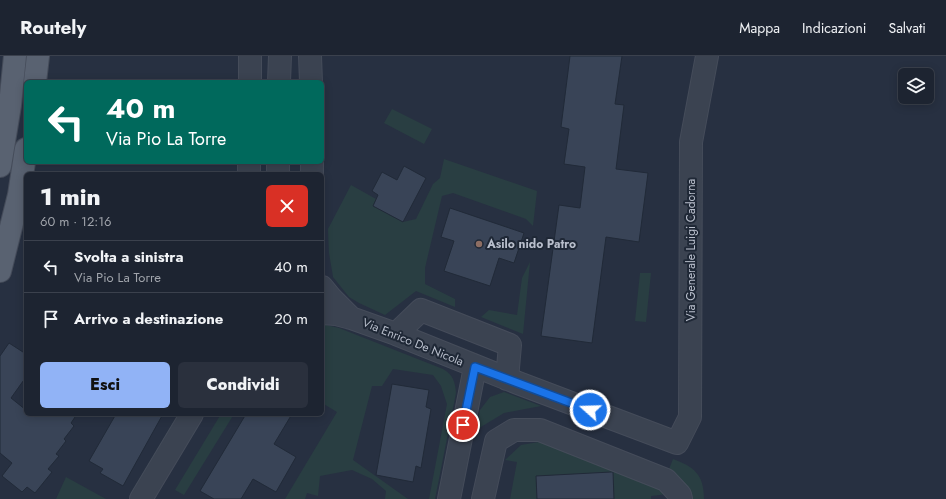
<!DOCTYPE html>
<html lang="it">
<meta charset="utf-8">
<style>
:root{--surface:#1d2431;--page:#2a303d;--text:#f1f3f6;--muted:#a0a4ab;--line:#3b414d;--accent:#91b3f6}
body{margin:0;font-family:Jost,sans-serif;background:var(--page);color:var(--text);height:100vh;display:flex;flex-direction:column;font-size:15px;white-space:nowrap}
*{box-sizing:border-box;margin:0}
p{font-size:13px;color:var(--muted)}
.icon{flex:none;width:22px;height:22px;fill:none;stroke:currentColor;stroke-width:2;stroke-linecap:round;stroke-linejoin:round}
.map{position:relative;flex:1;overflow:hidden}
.drawer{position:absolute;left:24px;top:116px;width:300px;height:244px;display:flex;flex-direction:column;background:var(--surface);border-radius:6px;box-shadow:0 2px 10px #0003,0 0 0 1px var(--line)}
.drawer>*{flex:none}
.hud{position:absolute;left:24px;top:24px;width:300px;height:84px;border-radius:6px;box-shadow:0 2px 10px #0003,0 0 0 1px var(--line);background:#00695c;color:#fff;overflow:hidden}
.fabs{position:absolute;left:898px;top:12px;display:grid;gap:8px}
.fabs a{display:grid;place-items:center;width:36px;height:36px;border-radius:6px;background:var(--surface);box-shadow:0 2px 10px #0003,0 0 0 1px var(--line);font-size:20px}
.pin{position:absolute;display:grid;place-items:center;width:34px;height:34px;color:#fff;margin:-17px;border:2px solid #fff;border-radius:50%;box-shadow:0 1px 4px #0007}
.me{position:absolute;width:44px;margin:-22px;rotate:290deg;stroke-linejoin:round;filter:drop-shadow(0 0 3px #0008)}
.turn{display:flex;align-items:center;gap:14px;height:84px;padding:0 16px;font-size:18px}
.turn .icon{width:52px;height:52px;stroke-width:2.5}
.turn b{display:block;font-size:28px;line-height:34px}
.round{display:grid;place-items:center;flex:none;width:42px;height:42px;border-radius:6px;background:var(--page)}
.summary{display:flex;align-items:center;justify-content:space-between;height:68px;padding:0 16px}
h1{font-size:24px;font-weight:800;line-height:30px}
.primary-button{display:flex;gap:8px;margin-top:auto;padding:8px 16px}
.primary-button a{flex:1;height:46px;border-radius:6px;background:var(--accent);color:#111;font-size:16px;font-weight:800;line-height:46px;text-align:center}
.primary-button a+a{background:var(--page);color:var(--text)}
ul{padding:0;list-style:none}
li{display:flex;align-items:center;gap:12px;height:52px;padding:0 16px;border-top:1px solid var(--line)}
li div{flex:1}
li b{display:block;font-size:15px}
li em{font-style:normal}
header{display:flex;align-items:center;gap:24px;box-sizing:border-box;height:56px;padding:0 20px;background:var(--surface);border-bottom:1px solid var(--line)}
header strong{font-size:19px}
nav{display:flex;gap:22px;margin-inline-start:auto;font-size:14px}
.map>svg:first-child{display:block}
.green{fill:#293e42}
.building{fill:#394457;stroke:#212a38}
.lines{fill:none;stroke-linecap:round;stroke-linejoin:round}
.minor-casing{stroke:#454c5a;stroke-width:24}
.major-casing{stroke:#454c5a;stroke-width:24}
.minor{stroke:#3b4351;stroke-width:22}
.major{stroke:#596271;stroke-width:22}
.route-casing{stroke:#114b97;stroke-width:10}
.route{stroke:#1a73e8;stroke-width:7}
.education-dot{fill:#8d6e63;stroke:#1f2836;stroke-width:1.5}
.labels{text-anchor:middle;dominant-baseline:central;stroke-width:4;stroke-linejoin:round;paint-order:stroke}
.poi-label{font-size:12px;font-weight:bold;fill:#b8becb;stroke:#1f2836;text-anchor:start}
.street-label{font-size:12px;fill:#b8becb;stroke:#1f2836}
</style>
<header>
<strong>Routely</strong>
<nav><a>Mappa</a><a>Indicazioni</a><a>Salvati</a></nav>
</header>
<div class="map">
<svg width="946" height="443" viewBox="0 0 946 443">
<rect width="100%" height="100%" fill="#273041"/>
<path class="green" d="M392,53l40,20 -8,15 -40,-21z
M444,103l93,32 -4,35 -7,-7 -73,-26 -11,3 -17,72v16l30,15v8l-39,-16 -31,24 -26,-12 -10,-6 -16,-20 -4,-24 -1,-24 23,-44 25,14 -3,7 30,16 13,-3 17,-35 7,-6z
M530,206l-7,72 -42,-17 8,-7 28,5 5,-37z
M640,217h11l-5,49 -11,-1z
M322,268l17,4 104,41c10,6 12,12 13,24l-21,106h-6l18,-95 -6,-18 -8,-11 -40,-6 -11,17h-10l-19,74 55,39h-23l1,-8 -14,-12 -20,-9 -32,6 -2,20 -11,-3 -2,6h-20l52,-87 -15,-9z
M504,336l37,14 -37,7 -28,17 4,-20 10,-13z
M221,358h13l-50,81 -9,-5z
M539,386l121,46 8,6 -17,2v3h-37l-2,-27 -76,4 1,23h-27l7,-37 -12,-2 16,-15z
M673,403c21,8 31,15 31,40h-15c-1,-14 -8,-22 -21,-27z
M66,421l40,22h-50z"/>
<path class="building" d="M570,0h52l-7,48 9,1 -8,64 32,4 -9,69 -33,-5 -14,106 -51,-7 18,-131 21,3 5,-41 -21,-3 5,-35 -8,-2z
M404,110l22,12 -23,44 -30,-16 5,-11 -6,-4 10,-19 15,8z
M450,152l74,25 -10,30 -15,-5 -9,28 -46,-15 10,-30 -13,-4z
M9,287l17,11v23l-15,21 15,12v4h51l-6,9 3,3 -10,13 2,2 -10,13 3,2 -11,13 4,3 -17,21 -8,-6 -5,5 -20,-16 10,-13 -12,-10v-97z
M392,328l37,6 -3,17 5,2 -10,59 -5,-2 -3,16 -37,-7z
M116,358h47l-40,72 -23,-13 3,-4 -14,-8z
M246,358h46l-18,30 22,13 -20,35 -23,-13 -12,20h-27l-14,-8z
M611,416h2l1,27h-77l-1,-23z"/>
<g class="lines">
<defs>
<path id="minor" d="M310,0l1,26
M250,26v-26
M279,26l1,-26
M312,106v12
M249,118v-12
M278,118v-12
M322,231l9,11 20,20
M322,257l14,1 15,4 45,16 122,49 159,60 13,-26 1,-275 16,-86
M396,278l25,-24 89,35 -3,34
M141,443l51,-85
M449,443l26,-132
M483,443l13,-58 18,-11h26l126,50 14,15 1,4"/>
<path id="major" d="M35,26l3,-26
M0,110l10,-61 5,-49
M0,215l19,-76 7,-46"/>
</defs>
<use href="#minor" class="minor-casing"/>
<use href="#major" class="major-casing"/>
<use href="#minor" class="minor"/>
<use href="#major" class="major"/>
</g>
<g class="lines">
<defs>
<path id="route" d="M463,369l12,-58 115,43"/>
</defs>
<use href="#route" class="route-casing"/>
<use href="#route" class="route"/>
</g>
<circle class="education-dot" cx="479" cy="188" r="4"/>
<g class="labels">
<g class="poi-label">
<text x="487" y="188">Asilo nido Patro</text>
</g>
<g class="street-label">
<text transform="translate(691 194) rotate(-90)">Via Generale Luigi Cadorna</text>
<text transform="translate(413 286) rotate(22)">Via Enrico De Nicola</text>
</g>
</g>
</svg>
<div class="fabs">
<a><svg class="icon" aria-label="layers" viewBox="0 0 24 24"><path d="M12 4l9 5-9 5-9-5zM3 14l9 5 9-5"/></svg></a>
</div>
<div class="pin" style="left:463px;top:369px;background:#d93025"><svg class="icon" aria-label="arrive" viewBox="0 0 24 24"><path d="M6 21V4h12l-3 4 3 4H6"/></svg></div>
<svg class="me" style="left:590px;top:354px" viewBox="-20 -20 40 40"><circle r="17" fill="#1a73e8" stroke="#fff" stroke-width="3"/><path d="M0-11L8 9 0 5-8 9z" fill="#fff"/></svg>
<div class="hud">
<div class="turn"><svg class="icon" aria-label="left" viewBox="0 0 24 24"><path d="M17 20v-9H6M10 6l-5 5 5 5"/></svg><div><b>40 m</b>Via Pio La Torre</div></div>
</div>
<section class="drawer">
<div class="summary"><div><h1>1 min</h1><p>60 m · 12:16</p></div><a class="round" style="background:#d93025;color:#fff"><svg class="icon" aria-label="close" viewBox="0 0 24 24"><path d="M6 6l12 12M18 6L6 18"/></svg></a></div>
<ul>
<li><svg class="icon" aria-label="left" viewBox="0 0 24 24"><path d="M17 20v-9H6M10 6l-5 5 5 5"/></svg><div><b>Svolta a sinistra</b><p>Via Pio La Torre</p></div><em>40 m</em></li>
<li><svg class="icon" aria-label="arrive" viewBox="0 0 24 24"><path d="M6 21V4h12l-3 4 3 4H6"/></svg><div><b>Arrivo a destinazione</b></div><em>20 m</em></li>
</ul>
<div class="primary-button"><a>Esci</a><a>Condividi</a></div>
</section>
</div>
